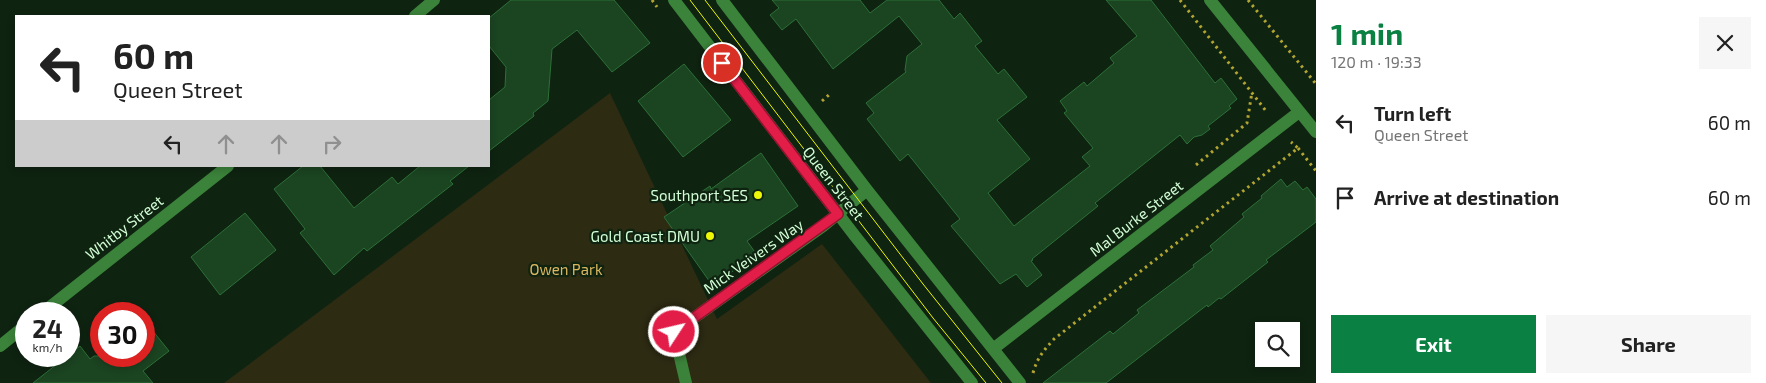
<!DOCTYPE html>
<meta charset="utf-8">
<style>
:root{--surface:#fff;--page:#f6f6f6;--text:#222;--muted:#767676;--accent:#0b8043}
body{margin:0;font-family:"Exo 2",sans-serif;background:var(--page);color:var(--text);height:100vh;display:flex;flex-direction:column;font-size:19px;white-space:nowrap}
*{box-sizing:border-box;margin:0}
p{font-size:16px;color:var(--muted)}
.icon{flex:none;width:28px;height:28px;fill:none;stroke:currentColor;stroke-width:2;stroke-linecap:round;stroke-linejoin:round}
.map{position:relative;flex:1;overflow:hidden}
.drawer{display:flex;flex-direction:column;background:var(--surface);width:450px}
.drawer>*{flex:none}
.banner{position:absolute;left:15px;top:15px;width:475px;height:152px;border-radius:0px;box-shadow:0 2px 8px #0003;background:#fff;color:var(--text);overflow:hidden}
.tools{position:absolute;left:1255px;top:322px;display:grid;gap:10px}
.tools a{display:grid;place-items:center;width:45px;height:45px;border-radius:0px;background:var(--surface);box-shadow:0 2px 8px #0003;font-size:25px}
.speed{position:absolute;left:15px;top:302px;display:flex;gap:10px;font-size:25px;font-weight:700;text-align:center}
.speed>*{display:grid;place-content:center;width:65px;height:65px;border-radius:50%;background:var(--surface);box-shadow:0 2px 8px #0003;line-height:1}
.speed small{font-size:12px;font-weight:400}
.speed .limit{border:8px solid #d22;background:#fff;color:#111}
.pin{position:absolute;display:grid;place-items:center;width:42px;height:42px;color:#fff;margin:-21px;border:2px solid #fff;border-radius:50%;box-shadow:0 1px 5px #0007}
.me{position:absolute;width:55px;margin:-28px;rotate:55deg;stroke-linejoin:round;filter:drop-shadow(0 0 4px #0008)}
.turn{display:flex;align-items:center;gap:18px;height:105px;padding:0 15px;font-size:22px}
.turn .icon{width:65px;height:65px;stroke-width:2.5}
.turn b{display:block;font-size:35px;line-height:42px}
.lanes{display:flex;align-items:center;height:48px;padding:0 15px;background:#0003;justify-content:center;gap:25px;direction:ltr}
.lanes .off{opacity:.35}
.round{display:grid;place-items:center;flex:none;width:52px;height:52px;border-radius:0px;background:var(--page)}
.head{display:flex;align-items:center;justify-content:space-between;height:85px;padding:0 15px}
h1{font-size:30px;font-weight:700;line-height:38px;color:var(--accent)}
.button{display:flex;gap:10px;margin-top:auto;padding:10px 15px}
.button a{flex:1;height:58px;border-radius:0px;background:var(--accent);color:#fff;font-size:20px;font-weight:700;line-height:58px;text-align:center}
.button a+a{background:var(--page);color:var(--text)}
ul{padding:0;list-style:none}
li{display:flex;align-items:center;gap:15px;height:75px;padding:0 15px}
li div{flex:1}
li b{display:block;font-size:19px}
li em{font-style:normal}
main{display:flex;flex:1;min-height:0}
.map>svg:first-child{display:block}
.green{fill:#2d2b12}
.building{fill:#1b4421;stroke:#2d7037}
.lines{fill:none;stroke-linecap:round;stroke-linejoin:round}
.path{stroke:#b3a531;stroke-width:3;stroke-dasharray:2.5 4;stroke-linecap:butt}
.minor{stroke:#3b823a;stroke-width:12}
.tram{stroke:#ecf805;stroke-width:1}
.route-casing{stroke:#92132f;stroke-width:12}
.route{stroke:#e11d48;stroke-width:9}
.poi-dot{fill:#ecf805;stroke:#0f2311;stroke-width:2}
.labels{text-anchor:middle;dominant-baseline:central;stroke-width:4.5;stroke-linejoin:round;paint-order:stroke}
.street-label{font-size:15px;fill:#d2fed5;stroke:#0f2311}
.poi-label{font-size:15px;fill:#d2fed5;stroke:#0f2311;text-anchor:end}
.park-label{font-size:15px;fill:#ddb75f;stroke:#0f2311}
</style>
<main>
<div class="map">
<svg width="1316" height="383" viewBox="0 0 1316 383">
<rect width="100%" height="100%" fill="#0f2311"/>
<path class="green" d="M610,93l107,226 105,-75 109,139h-707z"/>
<path class="building" d="M511,0h103l36,43 -38,29 -35,-42 -25,19 -4,52 -15,12 1,3 -45,35v-51l16,-13 1,-20 -17,-21v-28z
M772,0h88l10,13 17,-13h52l15,19 6,-6 22,28 -7,5 23,28 6,-5 23,28 -30,23 33,39 -42,34 26,33 76,-60 -8,-9 11,-9 -29,-35 3,-2 -7,-10 24,-19 3,4 27,-23 -4,-5 27,-22 -31,-36h45l64,83 6,-5 16,21 -8,7 2,2 -23,18 2,3 -8,6 -8,2 -7,7 -7,-9 -85,68 3,3 -66,53 1,1 -2,1 11,14 -15,12 -11,-13 -16,10 -49,-58 9,-7 -52,-65 -8,7 -33,-42 7,-6 -8,-10 40,-31 -1,-2 2,-14 15,-12 -23,-28 -66,53 -37,-50 -14,11 -12,-15 9,-7z
M684,64l47,56 -48,37 -45,-56z
M761,153l37,53 -51,35 10,14 -45,30 -48,-68 46,-31 1,3z
M303,166h17l34,42 38,-31 6,7 22,-18h49l-19,15 3,3 -86,67 -3,-3 -30,27 -34,-42 5,-4 -31,-40z
M1281,179l6,8 8,-6 8,9 4,-3 9,12v23l-50,38 2,2 -47,37 -2,-1 -11,9 -1,-2 -101,78h-63l67,-52 3,3 26,-21 -2,-3 57,-43 -1,-2 20,-15 -3,-4 34,-29 -2,-3 20,-16 -1,-2z
M245,213l31,37 -56,45 -29,-38z
M144,320l25,31 -26,20 10,12h-120l47,-37 10,13 4,-3h50z"/>
<g class="lines">
<path class="path" d="M652,0l5,7
M1180,0l86,111
M1248,0l68,84
M822,101l9,-8
M1298,148l18,23
M1196,165l51,-42 5,-31
M1033,373c4,-15 11,-23 21,-34l244,-191 -7,-6"/>
<path class="minor" d="M674,0l181,236 117,147
M722,0l145,190 153,193
M1210,0l106,132
M415,16l19,-16
M41,314l187,-148
M0,346l26,-21
M993,349l306,-237
M686,383l-12,-51 149,-106 44,-36"/>
<path class="tram" d="M690,0l243,318 53,65
M705,0l218,284 79,99"/>
</g>
<g class="lines">
<defs>
<path id="route" d="M674,332l164,-118 -116,-151"/>
</defs>
<use href="#route" class="route-casing"/>
<use href="#route" class="route"/>
</g>
<g class="poi-dot">
<circle cx="758" cy="195" r="5"/>
<circle cx="710" cy="236" r="5"/>
</g>
<g class="labels">
<g class="street-label">
<text transform="translate(834 183) rotate(52)">Queen Street</text>
<text transform="translate(1136 218) rotate(-38)">Mal Burke Street</text>
<text transform="translate(124 227) rotate(-38)">Whitby Street</text>
<text transform="translate(753 256) rotate(-35)">Mick Veivers Way</text>
</g>
<g class="poi-label">
<text x="748" y="195">Southport SES</text>
<text x="700" y="236">Gold Coast DMU</text>
</g>
<g class="park-label">
<text x="566" y="269">Owen Park</text>
</g>
</g>
</svg>
<div class="tools">
<a><svg class="icon" aria-label="search" viewBox="0 0 24 24"><circle cx="10" cy="10" r="6"/><path d="M15 15l6 6"/></svg></a>
</div>
<div class="speed"><div>24<small>km/h</small></div><div class="limit">30</div></div>
<div class="pin" style="left:722px;top:63px;background:#d93025"><svg class="icon" aria-label="arrive" viewBox="0 0 24 24"><path d="M6 21V4h12l-3 4 3 4H6"/></svg></div>
<svg class="me" style="left:674px;top:332px" viewBox="-20 -20 40 40"><circle r="17" fill="#e11d48" stroke="#fff" stroke-width="3"/><path d="M0-11L8 9 0 5-8 9z" fill="#fff"/></svg>
<div class="banner">
<div class="turn"><svg class="icon" aria-label="left" viewBox="0 0 24 24"><path d="M17 20v-9H6M10 6l-5 5 5 5"/></svg><div><b>60 m</b>Queen Street</div></div>
<div class="lanes"><svg class="icon" aria-label="left" viewBox="0 0 24 24"><path d="M17 20v-9H6M10 6l-5 5 5 5"/></svg><svg class="icon off" aria-label="ahead" viewBox="0 0 24 24"><path d="M12 20V5M6 11l6-6 6 6"/></svg><svg class="icon off" aria-label="ahead" viewBox="0 0 24 24"><path d="M12 20V5M6 11l6-6 6 6"/></svg><svg class="icon off" aria-label="right" viewBox="0 0 24 24"><path d="M7 20v-9h11M14 6l5 5-5 5"/></svg></div>
</div>
</div>
<section class="drawer">
<div class="head"><div><h1>1 min</h1><p>120 m · 19:33</p></div><a class="round"><svg class="icon" aria-label="close" viewBox="0 0 24 24"><path d="M6 6l12 12M18 6L6 18"/></svg></a></div>
<ul>
<li><svg class="icon" aria-label="left" viewBox="0 0 24 24"><path d="M17 20v-9H6M10 6l-5 5 5 5"/></svg><div><b>Turn left</b><p>Queen Street</p></div><em>60 m</em></li>
<li><svg class="icon" aria-label="arrive" viewBox="0 0 24 24"><path d="M6 21V4h12l-3 4 3 4H6"/></svg><div><b>Arrive at destination</b></div><em>60 m</em></li>
</ul>
<div class="button"><a>Exit</a><a>Share</a></div>
</section>
</main>
